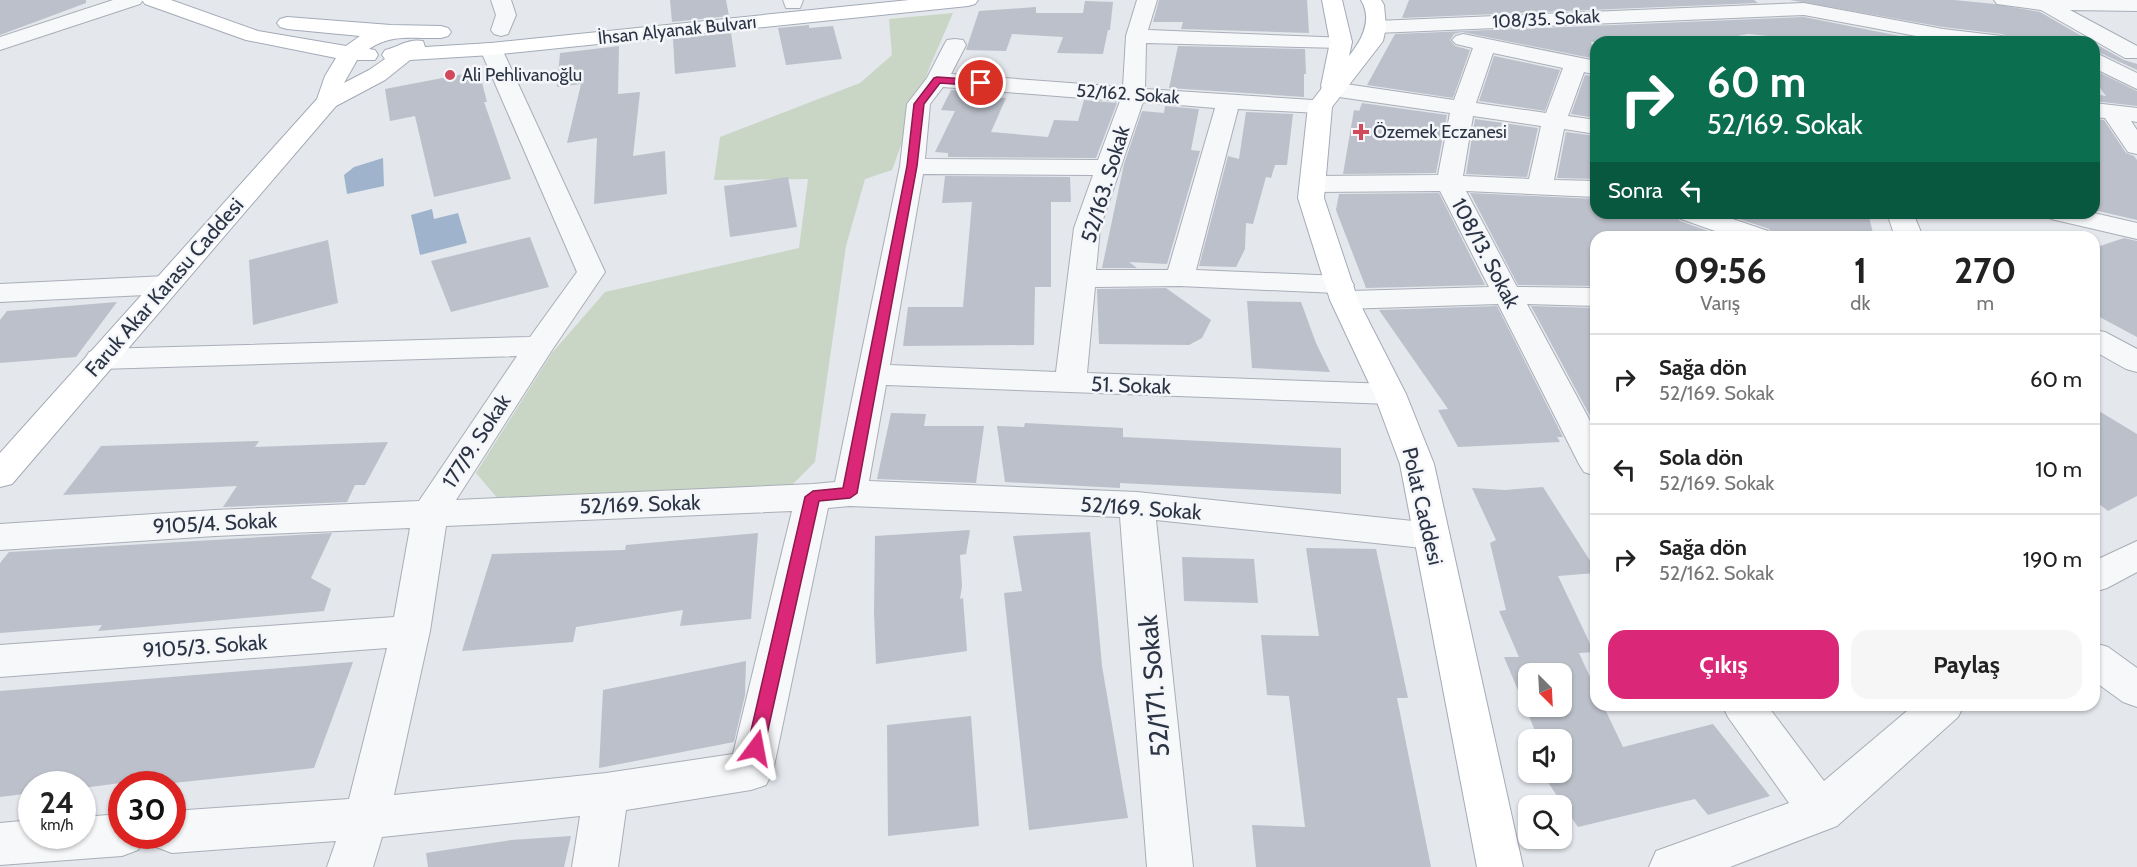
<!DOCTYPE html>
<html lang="tr">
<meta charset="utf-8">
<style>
:root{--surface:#fff;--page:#f6f6f6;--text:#222;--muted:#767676;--line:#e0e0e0;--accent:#db2777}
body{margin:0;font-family:Cabin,sans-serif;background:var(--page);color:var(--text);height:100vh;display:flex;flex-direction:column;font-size:22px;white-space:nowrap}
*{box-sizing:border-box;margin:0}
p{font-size:20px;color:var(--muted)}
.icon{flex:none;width:33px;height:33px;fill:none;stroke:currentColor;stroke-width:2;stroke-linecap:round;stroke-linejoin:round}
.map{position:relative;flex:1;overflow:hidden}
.side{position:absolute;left:1590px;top:231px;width:510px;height:480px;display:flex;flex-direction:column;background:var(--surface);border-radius:18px;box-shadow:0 2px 4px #0004}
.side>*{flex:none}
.banner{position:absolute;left:1590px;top:36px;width:510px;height:183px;border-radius:18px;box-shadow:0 2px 4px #0004;background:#0b6e4f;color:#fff;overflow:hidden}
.needle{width:39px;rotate:156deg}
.tools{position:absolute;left:1518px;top:663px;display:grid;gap:12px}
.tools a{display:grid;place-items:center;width:54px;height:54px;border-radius:12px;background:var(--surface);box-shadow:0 2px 4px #0004;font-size:30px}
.speed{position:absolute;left:18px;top:771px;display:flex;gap:12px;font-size:30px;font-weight:700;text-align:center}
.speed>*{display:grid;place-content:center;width:78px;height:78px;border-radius:50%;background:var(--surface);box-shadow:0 2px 4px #0004;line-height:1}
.speed small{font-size:15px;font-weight:400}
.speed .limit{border:9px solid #d22;background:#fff;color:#111}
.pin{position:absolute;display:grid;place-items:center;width:51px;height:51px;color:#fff;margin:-26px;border:3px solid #fff;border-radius:50%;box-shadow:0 2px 6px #0007}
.me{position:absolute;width:66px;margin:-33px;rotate:13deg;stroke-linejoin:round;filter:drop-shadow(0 0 4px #0008)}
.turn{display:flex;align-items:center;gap:21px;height:126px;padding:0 18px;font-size:27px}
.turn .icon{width:78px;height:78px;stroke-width:2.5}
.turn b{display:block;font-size:42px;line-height:51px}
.then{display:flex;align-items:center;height:57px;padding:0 18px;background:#0003;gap:12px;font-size:22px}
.eta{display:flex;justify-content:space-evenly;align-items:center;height:102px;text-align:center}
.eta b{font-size:36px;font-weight:800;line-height:42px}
.cta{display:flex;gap:12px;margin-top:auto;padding:12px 18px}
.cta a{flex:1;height:69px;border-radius:18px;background:var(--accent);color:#fff;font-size:24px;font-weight:800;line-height:69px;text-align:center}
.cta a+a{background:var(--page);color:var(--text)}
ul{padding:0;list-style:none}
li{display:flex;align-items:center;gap:18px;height:90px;padding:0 18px;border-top:2px solid var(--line)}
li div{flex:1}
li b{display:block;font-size:22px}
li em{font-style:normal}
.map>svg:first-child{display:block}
.green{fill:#c9d6c5}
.water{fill:#9fb4cc}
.building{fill:#bbc0ca;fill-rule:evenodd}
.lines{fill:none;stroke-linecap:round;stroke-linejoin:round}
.minor-casing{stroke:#a9aeb7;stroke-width:2}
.major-casing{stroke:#a3abb8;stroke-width:2}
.minor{fill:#f7f8fa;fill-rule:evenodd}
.major{fill:#fff;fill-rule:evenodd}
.route{fill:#db2777;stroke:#8e194d;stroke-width:1.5}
.poi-dot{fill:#d1495b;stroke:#f4f6f9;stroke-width:2}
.labels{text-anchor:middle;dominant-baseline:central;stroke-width:5;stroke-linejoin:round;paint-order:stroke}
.far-street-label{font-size:18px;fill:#2b3445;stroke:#f4f6f9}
.far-poi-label{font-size:18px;fill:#2b3445;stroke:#f4f6f9;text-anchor:start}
.street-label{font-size:21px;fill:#2b3445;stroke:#f4f6f9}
.near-street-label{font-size:26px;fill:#2b3445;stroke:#f4f6f9}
</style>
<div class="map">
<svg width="2137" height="867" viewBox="0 0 2137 867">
<rect width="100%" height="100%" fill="#e4e7ec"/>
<path class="green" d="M953,13l-23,53 -38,104 -27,9 -19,67 -31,216 -24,24 -291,15 -24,-28 76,-120 53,-61 194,-44 9,-69 -94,1 6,-43 140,-54 32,-28 -3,-36z"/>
<path class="water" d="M383,158l1,28 -37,8 -3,-19 10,-8z
M432,209l2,10 24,-6 9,30 -47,12 -9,-40z"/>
<path class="building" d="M0,0h86v3l-86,32z
M670,0h56l3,16 -57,6z
M1159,0h148l2,33 -128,-4 2,-7h-30z
M1409,0h345l4,3 -356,15z
M1790,0h164l41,4 45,8 52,30 -77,-2 -13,-6 -59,-7z
M1085,1l28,1 -3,28h-2l-5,24 -46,-1 6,-16 -51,-3 -6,17 -40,-1 13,-39 57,-4v6h47z
M1804,17l126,25h-138l-2,-4 -42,-4 -43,8h-114l5,17 -134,-27 -8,2 -4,6 5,6 15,4 -17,48 -86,-13 28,-51z
M809,25v3l24,-2 9,33 -56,6 -8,-37z
M731,33l5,34 -61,7 -2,-35z
M2094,43l30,17 13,4v6l-43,-20z
M619,46l-1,48 22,-2 -7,64 32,-5 2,43 -73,10 3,-66 -30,5 14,-59 -24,3 3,-34z
M1178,46l127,3 1,25h-2v23l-135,-9z
M1494,56l66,14 -15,41 -66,-10z
M2094,70l43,21v15l-43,-5v-7l12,2 -12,-16z
M479,71l8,31h-3l27,77 -77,18 -19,-81 -25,5 -5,-32z
M1585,75l11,2v41l-25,-4z
M951,90l38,3 -1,4 18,1 -15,34 57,5 6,-17 24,1 6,-21 33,3 -21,55 -148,-1v-4l-13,-1 20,-41 -14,-1z
M1362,103l85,12 -11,58 -93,1 11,-64 5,1z
M1165,106l34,3 -8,41 9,1 -33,113 -38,-2 8,6h-35l22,-104 18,-53 22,2z
M1246,112l47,2 -6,51h-12l-4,13 -5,-1 -13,47 -7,-1 -1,26 -9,18 -37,-1 29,-110 11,3z
M1475,119l63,9 -11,49 -61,-3z
M2094,119l10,1 22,33 8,3 3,4v60l-43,-10z
M1566,132l30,4v43l-39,-1z
M945,176l125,1 1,25h-20v85h-16l-1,58 -131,1 5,-39h55l9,-105 -30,1z
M788,177l9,50 -67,10 -6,-51z
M1439,193l46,92 -119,3 -30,-78 3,-16z
M1470,193l126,6v14h79l5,8 45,16h-129v49l-78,-1z
M1722,213h146l6,24h-100l-5,-8z
M530,237l19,50 -98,25 -20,-51z
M2124,238l13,3v96l-43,-23v-66z
M328,240l10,63 -85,22 -4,-65z
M1166,288l45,32 -9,18 -13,7 -90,-1 -2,-55z
M1247,301l54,1 15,41 14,29 -78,-4z
M117,302l-41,55 -76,6v-43l7,-9z
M1497,306l66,131h-6l3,5 -102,5 -20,-37 10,-1 -69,-99z
M1531,306l65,2v119z
M2094,408l43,26v62l-29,15 -14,-11z
M891,413l35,1 -2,12h60l-8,57 -99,-4z
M1025,423l98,5v9l218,11v46l-221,-11v5l-115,-6 -8,-56 27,1z
M259,441l-4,6 133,-5 -23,43h-10l-8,17 -124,5 14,-21 -174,9 38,-49z
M1543,487l53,83v3l-38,3 36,76 -15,1 17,37v15h7l20,42 90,-23 57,72 -62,19 -13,-16 -117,28 -37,-55h21v-32h-23l-35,-83h15l-20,-46 7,-1 -16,-67 6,-3 -24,-52 33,2zM1528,674h34v32h-34z
M970,530l-4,24 -6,1 2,31 -2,13 3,-1 4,53 -91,13 -2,-53 1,-75z
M1090,532l12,134 26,152 -99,12 -25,-237 18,-2 -9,-55z
M332,533l-21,45 20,11 -7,22 -226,20 4,-6 -102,8v-70l9,-11z
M758,533l-7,86 -71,7 3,-16 -107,17 -3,15 -111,9 30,-97 133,-4 1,-5z
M1306,548l70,1 32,149h-11l34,169h-175l-4,-42 53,2 -16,-131 -22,-1 -6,-60 58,1z
M1182,557l72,2 4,44 -74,-2z
M746,661l-1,34 -11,47 -135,26 4,-78z
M353,662l-39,106 -150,16 -43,-1 -39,5v-4h-50v9l-32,4v-106z
M971,716l8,110 -91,10 -1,-111z
M571,836l-7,31h-136l-2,-14 85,-13z"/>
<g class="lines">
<defs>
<path id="minor" d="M113,0h30l-3,4 -140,46v-13z
M491,0h20l5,15 -8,19 -7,2 -7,-2 -3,-4 5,-15z
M783,0h20l-3,8h-14z
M1137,0h20l-9,30 200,8 4,4 -4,4 -7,2 -195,-5 -1,46 183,12 4,5 -4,5 -8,2 -82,-4 -42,161 144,6 10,3 4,6 -4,6 139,-4 -49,-96 -126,1 -9,-3 -4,-5 4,-5 9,-3 124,-1 12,-62 -118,-17 -8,-2 -3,-5 3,-5 8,-2 122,18 19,-52 -17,-4 -4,-4 4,-4 7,-2 133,27v14l-12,-3 -16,44 28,4v14l-32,-5 -10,51 42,1v16l-130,-6 51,96 79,1v18l-69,-2 69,128v44l-12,-4 -5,-8 -81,-160 -154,5 -10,-3 -4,-6 6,-7 -156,-7 -85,1 -8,86 303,11 11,3 5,7 -5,7 -11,3 -504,-19 -17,96 268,11 295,31 13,3 5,10 -5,10 -13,3 -276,-29 37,347h-46l-27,-350 -270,-11 -22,2 -55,263 -7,14 -15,5 -125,20 -8,57h-46l8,-51 -198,21 -9,30h-46l9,-26 -164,12 -16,-6 -5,-11h21v-25l177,-12 38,-151 -387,29v-32l394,-28 16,-89 -195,8 -215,14v-26l215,-14 204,-9 98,-145 -417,13 -11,-3 -4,-7 4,-7 11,-3 430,-12 47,-65 -97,-223 3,-5 8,-1 8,1 3,5 103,223 -53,78 -96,150 357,-16 22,-2 65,-316 7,-62 20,-26 17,-33 3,-5 8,-1 8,1 3,5 -15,29 172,13 3,-51zM1493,53l70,15 -17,45 -70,-10zM943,87l177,14 -22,59 -173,-1 5,-55zM1143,102l72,6 -47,162h-72l4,-42zM1473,116l68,10 -12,53 -66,-3zM923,174l170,1 -19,53 -18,144 -166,-7zM792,511l-59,243 -127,19 -212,22 36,-164 16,-105z
M1994,0h143v11l-67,-1 67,36v12h-12l-84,-48 -44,-6z
M1804,3l139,26 59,7 7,2 4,4 -70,-1 -139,-26 -428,18 -7,-2 -3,-4 3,-4 7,-2z
M2094,52l43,21v16l-43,-21z
M2094,103l43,5v14l-6,-1 6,9v24l-9,-2 -23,-34 -11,-1z
M1677,213h38l53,18 4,6h-40l-51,-18z
M1887,213h26l10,24h-28z
M2047,213h47l43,10v16l-86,-20z
M166,276l10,3 4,6 -4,6 -10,3 -166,8v-18z
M2094,330l11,2 32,17v23l-11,-3 -32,-18z
M2137,541v31l-30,16 -13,4v-31z
M2094,643l14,4 29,21v39l-14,-5 -29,-21z
M1722,705h45l57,76 90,-76h50l-6,12 -121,109 -107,41h-81l7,-16 133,-48 -61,-86z
M122,814v22h22l-6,14 -16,6 -122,9v-42l32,-3v16h50v-19z"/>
<path id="major" d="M142,0h29l87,31 88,15 14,-10 -73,-7 -7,-2 -3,-4 3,-4 7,-2 104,8 50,1 7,2 3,4 -3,4 -7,2c-27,1 -49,-5 -72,11l6,1 3,5 -3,5h-18l-13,23 25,-13 16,-11 -3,-4 3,-5c13,-3 24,-12 38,-9l2,6 66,-4 418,-43h69l-3,4 -7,2 -477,49 -81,5 -25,20 -49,26 -324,378 -12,3v-34l317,-354 8,-23 11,-18 -90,-18 -101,-36z
M1322,0h20l10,42 -3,14c13,-16 24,-36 12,-56h20l3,5 2,22 -3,14 -51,66 -8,91 34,102 48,94 28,70 89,403h-46l-77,-403 -26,-70 -44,-94 -32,-102 10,-92 14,-18 -1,-2 9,-44z"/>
</defs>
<use href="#minor" class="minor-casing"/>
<use href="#major" class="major-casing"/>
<use href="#minor" class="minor"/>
<use href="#major" class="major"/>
</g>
<path class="route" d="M937,77l44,3 5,3 -5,3 -41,-3 -16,21 -7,62 -60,327 -7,5 -31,3 -55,247 -2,6 -6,2 -7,-2 -2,-6 58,-251 8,-6 30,-3 64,-322 7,-62 20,-26z"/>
<g class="poi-dot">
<circle cx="450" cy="75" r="6"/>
<path d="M1358 123h6v6h6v6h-6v6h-6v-6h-6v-6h6z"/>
</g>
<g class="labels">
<g class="far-street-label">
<text transform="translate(1546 19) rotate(-3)">108/35. Sokak</text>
<text transform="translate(677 30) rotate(-6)">İhsan Alyanak Bulvarı</text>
<text transform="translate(1128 94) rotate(4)">52/162. Sokak</text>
</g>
<g class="far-poi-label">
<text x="462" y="75">Ali Pehlivanoğlu</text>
<text x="1373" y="132">Özemek Eczanesi</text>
</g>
<g class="street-label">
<text transform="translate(1105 184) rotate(-73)">52/163. Sokak</text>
<text transform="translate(1486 253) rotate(62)">108/13. Sokak</text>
<text transform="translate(164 287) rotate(-49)">Faruk Akar Karasu Caddesi</text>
<text transform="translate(1131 385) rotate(2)">51. Sokak</text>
<text transform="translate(476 441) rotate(-57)">177/9. Sokak</text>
<text transform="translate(640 504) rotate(-2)">52/169. Sokak</text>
<text transform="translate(1423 506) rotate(77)">Polat Caddesi</text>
<text transform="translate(1141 508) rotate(4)">52/169. Sokak</text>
<text transform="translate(215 523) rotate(-3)">9105/4. Sokak</text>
<text transform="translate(205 646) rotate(-4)">9105/3. Sokak</text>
</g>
<g class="near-street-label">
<text transform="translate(1154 686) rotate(-95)">52/171. Sokak</text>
</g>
</g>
</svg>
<div class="tools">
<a><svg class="needle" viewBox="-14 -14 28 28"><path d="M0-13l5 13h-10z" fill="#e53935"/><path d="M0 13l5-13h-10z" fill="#767676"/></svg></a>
<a><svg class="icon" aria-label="sound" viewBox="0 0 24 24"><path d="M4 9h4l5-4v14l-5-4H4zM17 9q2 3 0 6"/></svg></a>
<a><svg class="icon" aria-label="search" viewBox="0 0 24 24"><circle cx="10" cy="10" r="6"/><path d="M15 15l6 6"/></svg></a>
</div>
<div class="speed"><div>24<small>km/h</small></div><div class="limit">30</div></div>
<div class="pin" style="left:981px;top:83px;background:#d93025"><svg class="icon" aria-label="arrive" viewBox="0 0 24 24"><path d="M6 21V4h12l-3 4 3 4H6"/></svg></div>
<svg class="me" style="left:756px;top:748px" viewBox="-20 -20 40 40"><path d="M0-17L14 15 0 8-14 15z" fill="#db2777" stroke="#fff" stroke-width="4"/></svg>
<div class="banner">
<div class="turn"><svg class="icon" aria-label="right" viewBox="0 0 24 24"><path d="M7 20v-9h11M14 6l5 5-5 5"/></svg><div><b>60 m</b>52/169. Sokak</div></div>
<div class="then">Sonra<svg class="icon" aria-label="left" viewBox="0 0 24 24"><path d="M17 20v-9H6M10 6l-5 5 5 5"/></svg></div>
</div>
<section class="side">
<div class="eta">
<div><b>09:56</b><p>Varış</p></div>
<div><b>1</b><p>dk</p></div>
<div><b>270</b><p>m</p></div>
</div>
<ul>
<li><svg class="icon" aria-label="right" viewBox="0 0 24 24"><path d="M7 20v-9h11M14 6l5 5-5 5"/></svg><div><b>Sağa dön</b><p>52/169. Sokak</p></div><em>60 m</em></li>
<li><svg class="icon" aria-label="left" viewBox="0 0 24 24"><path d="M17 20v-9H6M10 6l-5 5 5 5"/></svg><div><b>Sola dön</b><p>52/169. Sokak</p></div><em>10 m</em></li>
<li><svg class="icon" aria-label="right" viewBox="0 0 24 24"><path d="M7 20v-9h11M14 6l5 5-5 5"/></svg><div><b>Sağa dön</b><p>52/162. Sokak</p></div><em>190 m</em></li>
</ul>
<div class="cta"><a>Çıkış</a><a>Paylaş</a></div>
</section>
</div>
